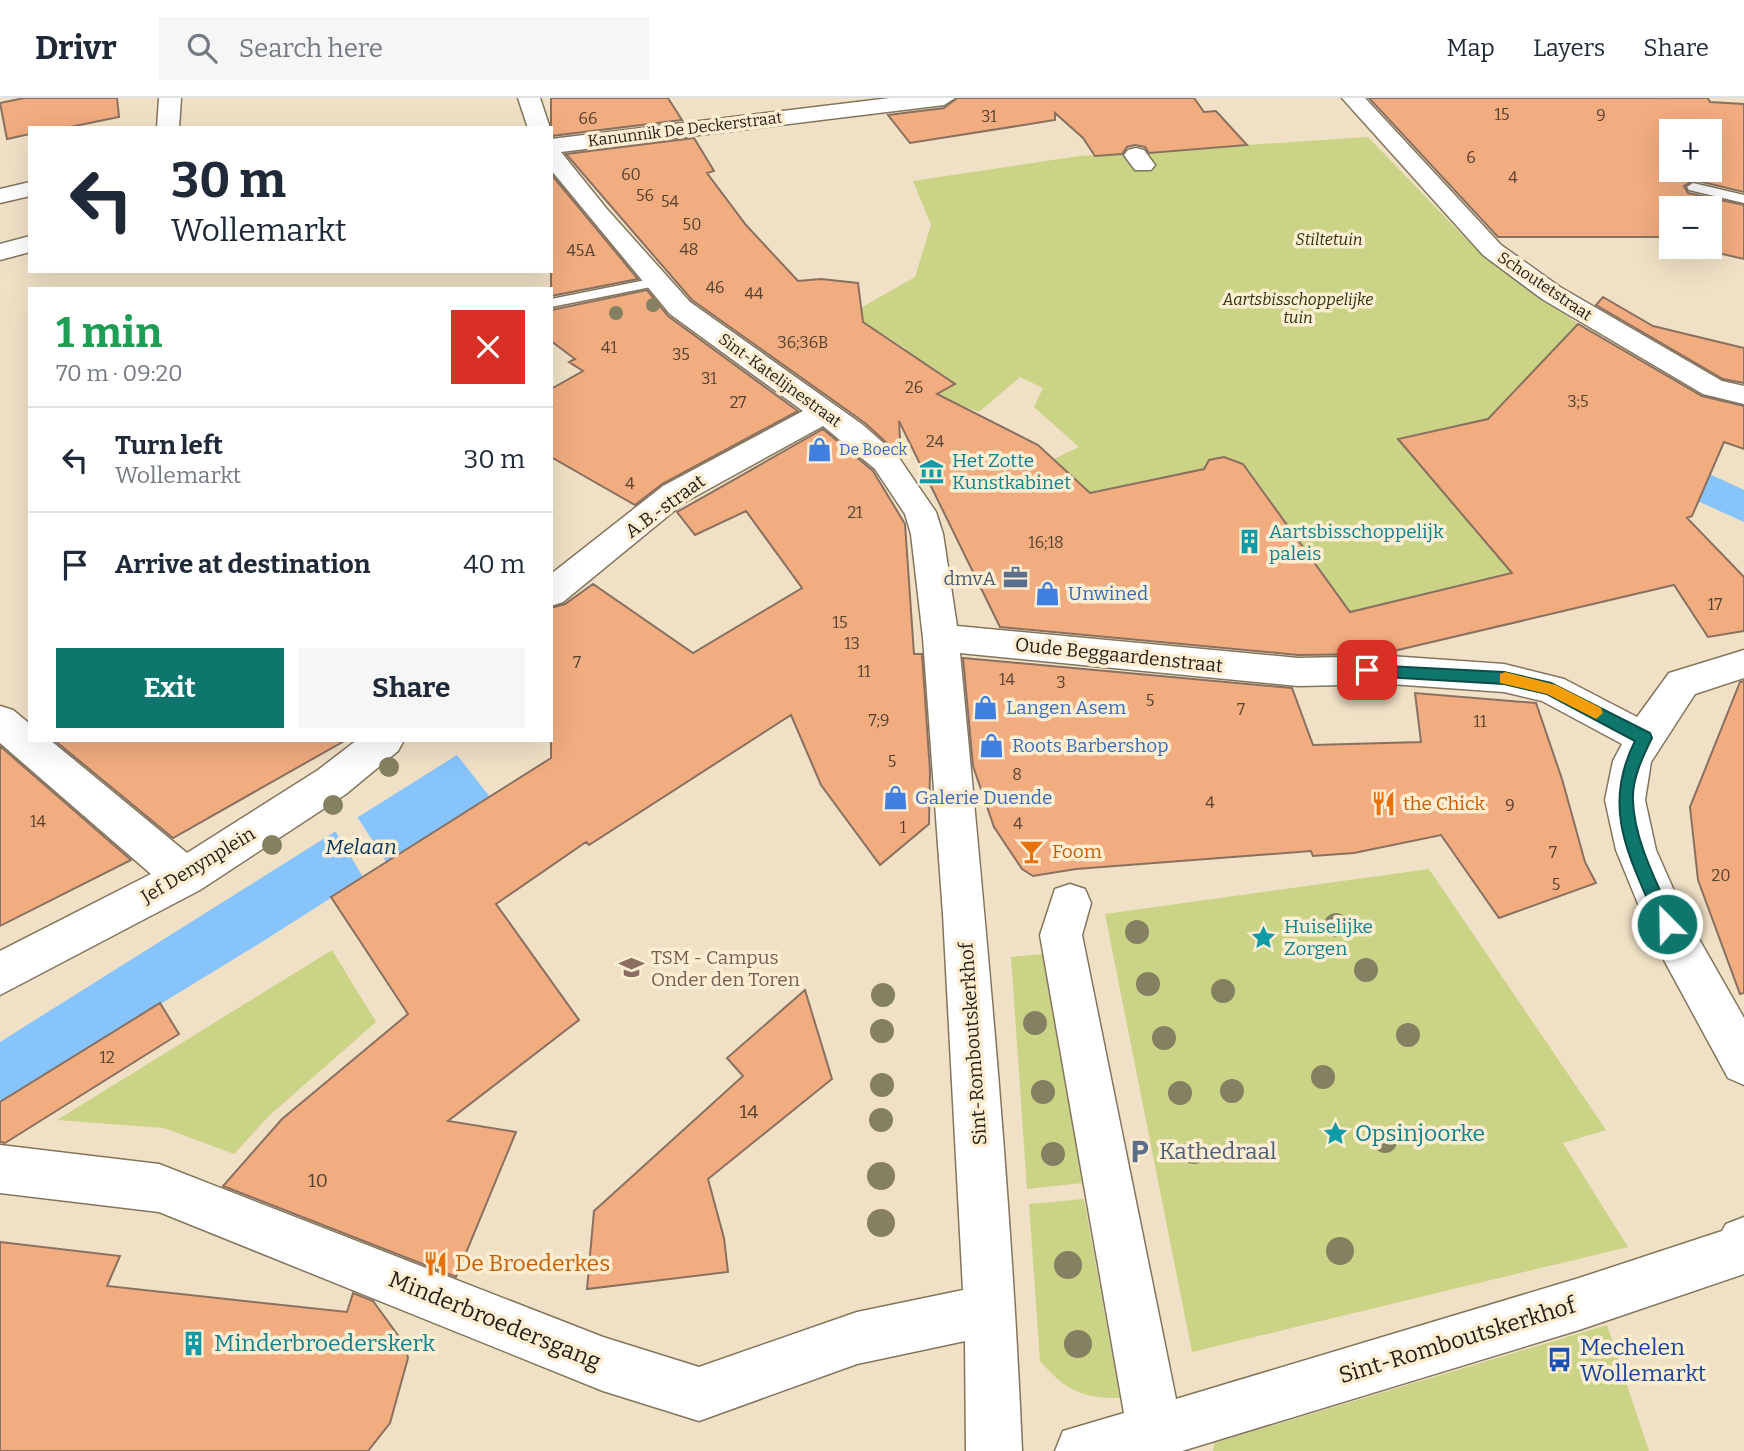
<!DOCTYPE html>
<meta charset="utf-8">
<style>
:root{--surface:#fff;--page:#f6f6f7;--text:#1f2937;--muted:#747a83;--line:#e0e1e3;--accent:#0f766e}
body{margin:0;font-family:Bitter,serif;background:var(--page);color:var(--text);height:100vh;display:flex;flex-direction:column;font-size:26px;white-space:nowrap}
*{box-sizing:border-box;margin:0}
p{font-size:23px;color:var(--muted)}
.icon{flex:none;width:38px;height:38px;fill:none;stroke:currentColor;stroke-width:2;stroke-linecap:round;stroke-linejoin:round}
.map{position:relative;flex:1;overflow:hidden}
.details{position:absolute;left:28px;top:189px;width:525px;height:455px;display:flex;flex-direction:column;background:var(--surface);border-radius:0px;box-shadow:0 7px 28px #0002}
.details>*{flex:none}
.hud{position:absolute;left:28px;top:28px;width:525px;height:147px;border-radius:0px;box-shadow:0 7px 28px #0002;background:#fff;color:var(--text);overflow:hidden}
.controls{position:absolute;left:1659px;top:21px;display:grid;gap:14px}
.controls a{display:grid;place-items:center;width:63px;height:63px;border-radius:0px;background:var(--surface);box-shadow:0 7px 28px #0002;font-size:35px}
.pin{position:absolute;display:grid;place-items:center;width:60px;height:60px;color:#fff;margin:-30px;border-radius:14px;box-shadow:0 4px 10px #0006}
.me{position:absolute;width:77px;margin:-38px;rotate:337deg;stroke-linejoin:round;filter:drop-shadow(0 0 5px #0008)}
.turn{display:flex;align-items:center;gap:24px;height:147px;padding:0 28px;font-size:32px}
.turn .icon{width:91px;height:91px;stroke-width:2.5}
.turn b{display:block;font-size:49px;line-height:60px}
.round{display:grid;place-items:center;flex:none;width:74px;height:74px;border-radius:0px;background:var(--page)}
.head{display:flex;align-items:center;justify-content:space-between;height:119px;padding:0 28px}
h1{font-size:42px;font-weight:700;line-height:52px;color:#1e9e55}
.button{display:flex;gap:14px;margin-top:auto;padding:14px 28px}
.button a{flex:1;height:80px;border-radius:0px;background:var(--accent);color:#fff;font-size:28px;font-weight:700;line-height:80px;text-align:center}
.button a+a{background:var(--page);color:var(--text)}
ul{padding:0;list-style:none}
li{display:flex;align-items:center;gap:21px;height:105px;padding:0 28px;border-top:2px solid var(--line)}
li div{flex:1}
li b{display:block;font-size:26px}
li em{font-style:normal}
header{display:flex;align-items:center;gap:42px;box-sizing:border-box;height:98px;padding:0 35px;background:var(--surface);border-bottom:2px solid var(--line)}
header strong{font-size:33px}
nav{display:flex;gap:38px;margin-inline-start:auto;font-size:24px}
.search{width:490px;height:63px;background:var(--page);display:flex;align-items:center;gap:18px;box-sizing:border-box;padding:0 24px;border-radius:0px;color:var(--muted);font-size:26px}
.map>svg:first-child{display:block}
.green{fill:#cbd387}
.water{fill:#86c4fb}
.pier{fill:#f0e1c6}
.building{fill:#f1ac7f;stroke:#897061;stroke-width:2;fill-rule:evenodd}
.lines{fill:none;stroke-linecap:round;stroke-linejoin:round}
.lane-casing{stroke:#83755d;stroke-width:3}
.street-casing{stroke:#83755d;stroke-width:3}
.lane{fill:#fff;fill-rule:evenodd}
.street{fill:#fff;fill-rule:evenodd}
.tree{fill:#858061}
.route{fill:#0f766e;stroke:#0a4d48;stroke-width:2}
.slow{fill:#f59e0b}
.labels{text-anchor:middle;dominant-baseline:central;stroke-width:7;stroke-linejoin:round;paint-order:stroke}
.number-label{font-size:16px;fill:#56412f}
.far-street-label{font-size:16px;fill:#231d14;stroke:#fdeed3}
.far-park-label{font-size:16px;font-style:italic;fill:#2d300e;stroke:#fdeed3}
.far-shop-label{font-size:16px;fill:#366cbe;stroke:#fdeed3;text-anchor:start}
.culture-label{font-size:19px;fill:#0d838f;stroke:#fdeed3;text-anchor:start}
.street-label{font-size:19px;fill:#231d14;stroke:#fdeed3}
.service-label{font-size:19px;fill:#4e5e75;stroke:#fdeed3;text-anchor:end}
.shop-label{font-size:19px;fill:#366cbe;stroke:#fdeed3;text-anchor:start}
.food-label{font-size:19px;fill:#c56008;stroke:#fdeed3;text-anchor:start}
.education-label{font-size:19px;fill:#785e54;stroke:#fdeed3;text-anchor:start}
.near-number-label{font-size:19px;fill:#56412f}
.water-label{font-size:21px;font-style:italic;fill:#07385a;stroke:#fdeed3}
.near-culture-label{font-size:23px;fill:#0d838f;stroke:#fdeed3;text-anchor:start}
.near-service-label{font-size:23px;fill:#4e5e75;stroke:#fdeed3;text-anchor:start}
.near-food-label{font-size:23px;fill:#c56008;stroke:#fdeed3;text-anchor:start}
.near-street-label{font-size:23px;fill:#231d14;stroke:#fdeed3}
.near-transit-label{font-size:23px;fill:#164399;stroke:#fdeed3;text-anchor:start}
</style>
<header>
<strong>Drivr</strong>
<div class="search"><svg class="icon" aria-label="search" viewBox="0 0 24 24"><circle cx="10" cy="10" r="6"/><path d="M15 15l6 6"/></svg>Search here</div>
<nav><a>Map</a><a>Layers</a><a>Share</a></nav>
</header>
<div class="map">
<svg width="1744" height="1353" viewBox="0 0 1744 1353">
<rect width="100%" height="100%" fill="#f0e1c6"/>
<path class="green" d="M1368,39l104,108 106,79 -71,95 -108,20 113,134 -162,39 -126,-155 -15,3 -5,9 3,9 -7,2 -7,-9 -35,8 26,138 -132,-157 27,-13 -45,-40 9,-19 -23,-11 -41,35 -22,-8 -12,11 -20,-14 29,-18 -27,-19 -8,5 -21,-14 8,-6 -30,-19 -8,5 -34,-12 81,-46 16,-52 -18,-44 166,-25z
M1429,771l177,261 -43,13 65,104 -436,105 -87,-438z
M332,852l44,72 -106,93 -36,39 -70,-26 -107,-8z
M1042,856l41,229 -56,6 -16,-232z
M1084,1101l36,199c-38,0 -54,-7 -80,-37l-11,-157z
M1607,1227l42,126h-436l1,-8z"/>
<path class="water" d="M1675,360l69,32v32l-73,-33z
M457,657l33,42 -233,148 -257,157v-60z"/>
<path class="pier" d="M356,717l31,48 -24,14 -29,-48z"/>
<path class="building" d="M24,0h93l2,19 -54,11h-35v6l-23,5 -7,-36z
M551,0h117l14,22 -131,16z
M957,0h237l10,14 12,-1 31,34 -98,8 -4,-6 -10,-2 -8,2 -5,7 -27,2 -12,-18 -28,-25v7l-145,23 -22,-28 56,-7z
M1369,0h339l2,4 34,2v88l-50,-12 -10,6 4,7 56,12v54l-52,-12h18v-39h-39v29h-173zM1671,33h39v39h-39z
M694,40l20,33 -7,2 39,52 52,56 23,-2 37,4 5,39 92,62 -18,10 101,51 52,48 114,-24 5,-9 15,-3 19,7 107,148 162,-39 -114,-134 90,-20 90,-95 124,72 42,10v43l-20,-7 -32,74 -5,2 57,59v54l-36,6 -34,-52 -293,69 -83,1 -298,-28 -101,-206 2,35 -36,-33 -173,-123 -126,-146z
M551,76l87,105 -87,17z
M647,192l21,26 130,95 -136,73 -27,21 -84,-48v-68l32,-18 -14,-9 6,-3 -24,-18v-31z
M1603,199l50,29 91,22v35l-21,-4 -127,-74z
M823,331l50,42 32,53 9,130h8l8,117 -1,53 -49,41 -59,-80 -30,-70 -202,130 -3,-3 -90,62 83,116 -131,101 68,11 -60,145 -233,-91 59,-67 126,-105 -77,-117 220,-139v-150l14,-4 28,-20 100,69 109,-65 -56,-77 -51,24 -18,-23z
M963,560l329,30 21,57 108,-3 -6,-49 121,10 26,76 23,83 11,21 -97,35 -58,-83 -87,18 -41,3 -2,-5 -235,18 -43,7 -11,-7 -28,-42 -21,-61z
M1744,583v312l-4,1 -42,-114 -8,-73 50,-125z
M54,642h292l-173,98z
M0,648l131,114 -131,66z
M805,892l27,89 -124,100 16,59 4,34 -141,17 7,-78 149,-135 -16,-18z
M160,905l19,31 -174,109 -5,-1v-40z
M0,1144l120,14 -13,30 240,26 6,-19 20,8 32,44 3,13 -18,65 -22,28h-368z"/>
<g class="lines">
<defs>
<path id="lane" d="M1693,85l51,12v8l-55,-13 -2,-3z
M656,180l7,4 -2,3 -110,22v-8z"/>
<path id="street" d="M159,0h22l-2,30h-22z
M518,0h22l10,30h-22z
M890,0h65l-11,7 -383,47 45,56 84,94 173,123 34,30 39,57 7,22 14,92 341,32 92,-2 114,8 60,15 73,38 32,-44 75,-23v28l-49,16 -44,68 -6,38 11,50 27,61 61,107v67l-16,-7 -76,-140 -36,-88 -11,-50 8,-39 9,-17 -80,-43 -38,-9 -114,-8 -92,2 -338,-33c25,266 51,532 62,798h-56l-1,-110 -108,23 -158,57 -96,-30 -444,-179 -159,-19v-48l159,19 444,173 96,30 158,-55 106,-22 -20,-376 -20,-276 -12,-104 -6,-20 -30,-45 -52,-43 -138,76 -122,100 -12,4v-32l112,-88 140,-75 -133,-97 -119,-144v-31z
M1342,0h23l136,147 59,42 162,94 22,5v18l-41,-10 -161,-95 -59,-44z
M1136,50l8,2 11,15 -4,5h-16l-11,-15 4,-5z
M30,84v14l-30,7v-14z
M30,138v16l-30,8v-16z
M0,608l13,4 17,14v16h20l137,113 131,-83 39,-30h47l-6,11 -52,43 -146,96 -200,105v-44l151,-77 -151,-131z
M1070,786l15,5 6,14 -9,32 94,464 403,-121 143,-47 4,-7 18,-7v57l-165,56 -397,121h-127l8,-20 61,-18 -84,-478 15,-46z"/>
</defs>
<use href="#lane" class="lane-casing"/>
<use href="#street" class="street-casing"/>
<use href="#lane" class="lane"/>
<use href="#street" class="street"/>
</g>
<g class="tree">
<circle cx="653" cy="207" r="7"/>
<circle cx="616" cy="215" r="7"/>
<circle cx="389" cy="669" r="10"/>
<circle cx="333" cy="707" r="10"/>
<circle cx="272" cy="747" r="10"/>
<circle cx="1336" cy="827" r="12"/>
<circle cx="1137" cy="834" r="12"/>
<circle cx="1366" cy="872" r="12"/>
<circle cx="1148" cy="886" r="12"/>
<circle cx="1223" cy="893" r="12"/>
<circle cx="883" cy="897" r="12"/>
<circle cx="1035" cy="925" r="12"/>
<circle cx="882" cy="933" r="12"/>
<circle cx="1408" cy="937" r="12"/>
<circle cx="1164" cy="940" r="12"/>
<circle cx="1323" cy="979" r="12"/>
<circle cx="882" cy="987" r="12"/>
<circle cx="1232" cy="993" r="12"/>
<circle cx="1043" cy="994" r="12"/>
<circle cx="1180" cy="995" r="12"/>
<circle cx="881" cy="1022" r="12"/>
<circle cx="1385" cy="1043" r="12"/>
<circle cx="1194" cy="1054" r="12"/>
<circle cx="1053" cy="1056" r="12"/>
<circle cx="881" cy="1078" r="14"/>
<circle cx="881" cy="1125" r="14"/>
<circle cx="1340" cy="1153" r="14"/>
<circle cx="1068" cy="1167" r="14"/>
<circle cx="1078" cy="1246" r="14"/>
</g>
<path class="route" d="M1367,567l137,7 47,11 99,50 2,5c-9,18 -20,41 -19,62 1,42 26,86 42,124l-2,6 -6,2 -6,-2 -3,-6c-27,-65 -58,-114 -23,-183l-88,-47 -43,-10 -137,-8 -8,-6z"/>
<path class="slow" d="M1505,574l51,13 45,23 2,5 -7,6 -49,-25 -47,-11v-9z"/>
<defs>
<symbol id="shop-bare" viewBox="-9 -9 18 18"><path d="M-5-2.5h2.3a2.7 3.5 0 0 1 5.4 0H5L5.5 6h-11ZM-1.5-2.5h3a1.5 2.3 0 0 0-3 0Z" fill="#3f7fe0" stroke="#fdeed3" stroke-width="2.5" paint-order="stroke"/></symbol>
<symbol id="museum-bare" viewBox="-9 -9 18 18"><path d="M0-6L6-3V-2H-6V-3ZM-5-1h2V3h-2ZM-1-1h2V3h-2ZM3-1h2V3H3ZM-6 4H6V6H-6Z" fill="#0f9aa8" stroke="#fdeed3" stroke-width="2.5" paint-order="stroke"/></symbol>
<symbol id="building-bare" viewBox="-9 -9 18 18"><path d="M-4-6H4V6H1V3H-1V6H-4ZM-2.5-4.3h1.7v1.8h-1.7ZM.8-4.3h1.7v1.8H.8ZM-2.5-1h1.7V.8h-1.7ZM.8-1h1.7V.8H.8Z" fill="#0f9aa8" stroke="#fdeed3" stroke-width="2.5" paint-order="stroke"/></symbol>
<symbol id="office-bare" viewBox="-9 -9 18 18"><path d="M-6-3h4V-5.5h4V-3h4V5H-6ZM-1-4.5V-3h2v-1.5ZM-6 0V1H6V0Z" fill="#5c6f8a" stroke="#fdeed3" stroke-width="2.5" paint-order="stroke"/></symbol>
<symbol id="restaurant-bare" viewBox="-9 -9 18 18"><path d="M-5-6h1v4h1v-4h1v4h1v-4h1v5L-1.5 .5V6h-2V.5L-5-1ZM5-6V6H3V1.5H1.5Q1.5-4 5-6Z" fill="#e8710a" stroke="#fdeed3" stroke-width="2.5" paint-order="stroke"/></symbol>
<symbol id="bar-bare" viewBox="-9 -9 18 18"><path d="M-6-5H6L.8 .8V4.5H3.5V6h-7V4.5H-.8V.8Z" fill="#e8710a" stroke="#fdeed3" stroke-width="2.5" paint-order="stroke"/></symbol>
<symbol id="sight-bare" viewBox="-9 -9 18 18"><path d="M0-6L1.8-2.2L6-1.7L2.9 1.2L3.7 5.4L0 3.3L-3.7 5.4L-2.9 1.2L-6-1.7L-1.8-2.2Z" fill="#0f9aa8" stroke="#fdeed3" stroke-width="2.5" paint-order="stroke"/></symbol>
<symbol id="school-bare" viewBox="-9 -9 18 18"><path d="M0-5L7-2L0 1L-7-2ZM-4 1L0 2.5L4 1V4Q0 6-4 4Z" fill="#8d6e63" stroke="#fdeed3" stroke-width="2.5" paint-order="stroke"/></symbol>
<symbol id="parking-bare" viewBox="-9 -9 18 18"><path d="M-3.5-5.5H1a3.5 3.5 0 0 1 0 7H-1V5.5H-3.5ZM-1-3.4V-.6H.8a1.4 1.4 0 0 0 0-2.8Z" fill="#5c6f8a" stroke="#fdeed3" stroke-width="2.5" paint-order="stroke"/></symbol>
<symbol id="bus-bare" viewBox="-9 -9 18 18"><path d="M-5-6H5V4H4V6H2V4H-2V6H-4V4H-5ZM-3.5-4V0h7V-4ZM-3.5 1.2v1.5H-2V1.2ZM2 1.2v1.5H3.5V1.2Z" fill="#1a4fb4" stroke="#fdeed3" stroke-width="2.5" paint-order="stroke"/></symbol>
</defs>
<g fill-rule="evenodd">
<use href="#shop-bare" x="802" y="334" width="35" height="35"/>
<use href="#museum-bare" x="914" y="356" width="35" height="35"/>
<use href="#building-bare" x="1232" y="426" width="35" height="35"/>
<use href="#office-bare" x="998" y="462" width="35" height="35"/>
<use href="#shop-bare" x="1030" y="478" width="35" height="35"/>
<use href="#shop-bare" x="968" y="592" width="35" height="35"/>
<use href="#shop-bare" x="974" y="630" width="35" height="35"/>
<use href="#shop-bare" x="878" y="682" width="35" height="35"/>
<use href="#restaurant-bare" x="1366" y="688" width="35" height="35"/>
<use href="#bar-bare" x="1014" y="736" width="35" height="35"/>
<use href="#sight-bare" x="1246" y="822" width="35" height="35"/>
<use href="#school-bare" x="614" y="852" width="35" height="35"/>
<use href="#sight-bare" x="1318" y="1018" width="35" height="35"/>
<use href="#parking-bare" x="1122" y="1036" width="35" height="35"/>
<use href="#restaurant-bare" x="418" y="1148" width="35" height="35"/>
<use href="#building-bare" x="176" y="1228" width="35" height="35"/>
<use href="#bus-bare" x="1542" y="1244" width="35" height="35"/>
</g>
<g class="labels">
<g class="number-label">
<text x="1502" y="16">15</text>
<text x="1601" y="17">9</text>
<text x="989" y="18">31</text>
<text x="588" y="20">66</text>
<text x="1471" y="59">6</text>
<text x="631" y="76">60</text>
<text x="1513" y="79">4</text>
<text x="645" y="97">56</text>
<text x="670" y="103">54</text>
<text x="692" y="126">50</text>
<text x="689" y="151">48</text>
<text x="581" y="152">45A</text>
<text x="715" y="189">46</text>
<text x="754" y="195">44</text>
<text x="803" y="244">36;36B</text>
<text x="609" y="249">41</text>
<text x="681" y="256">35</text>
<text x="709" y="280">31</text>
<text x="914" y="289">26</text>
<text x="1578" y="303">3;5</text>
<text x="738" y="304">27</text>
<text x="935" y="343">24</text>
<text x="630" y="385">4</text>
<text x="855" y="414">21</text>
<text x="1046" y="444">16;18</text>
<text x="1715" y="506">17</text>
<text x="840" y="524">15</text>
<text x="852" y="545">13</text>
<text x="577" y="564">7</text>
<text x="864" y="573">11</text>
<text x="1007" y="581">14</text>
<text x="1061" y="584">3</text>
<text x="1150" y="602">5</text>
<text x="1241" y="611">7</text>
<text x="879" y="622">7;9</text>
<text x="1480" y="623">11</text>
<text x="892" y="663">5</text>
<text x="1017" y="676">8</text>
<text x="1210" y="704">4</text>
<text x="1510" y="707">9</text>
<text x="38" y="723">14</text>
<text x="1018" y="725">4</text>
<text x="903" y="729">1</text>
<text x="1553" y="754">7</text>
<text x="1721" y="777">20</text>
<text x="1556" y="786">5</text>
<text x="107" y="959">12</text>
</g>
<g class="far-street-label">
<text transform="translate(685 31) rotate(-7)">Kanunnik De Deckerstraat</text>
<text transform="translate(1545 188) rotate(34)">Schoutetstraat</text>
<text transform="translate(780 282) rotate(36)">Sint-Katelijnestraat</text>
</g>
<g class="far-park-label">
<text x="1329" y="141">Stiltetuin</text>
<text x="1298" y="201">Aartsbisschoppelijke<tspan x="1298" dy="18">tuin</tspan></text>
</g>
<g class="far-shop-label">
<text x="839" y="351">De Boeck</text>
</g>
<g class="culture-label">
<text x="952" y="362">Het Zotte<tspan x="952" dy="22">Kunstkabinet</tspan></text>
<text x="1269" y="433">Aartsbisschoppelijk<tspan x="1269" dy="22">paleis</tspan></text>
<text x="1284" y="828">Huiselijke<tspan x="1284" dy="22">Zorgen</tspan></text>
</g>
<g class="street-label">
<text transform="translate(665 408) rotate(-36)">A.B.-straat</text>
<text transform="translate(1119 557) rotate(6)">Oude Beggaardenstraat</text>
<text transform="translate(198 767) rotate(-31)">Jef Denynplein</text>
<text transform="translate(973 946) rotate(-94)">Sint-Romboutskerkhof</text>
</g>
<g class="service-label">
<text x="996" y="480">dmvA</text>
</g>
<g class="shop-label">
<text x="1068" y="495">Unwined</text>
<text x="1006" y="609">Langen Asem</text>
<text x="1012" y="647">Roots Barbershop</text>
<text x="915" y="699">Galerie Duende</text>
</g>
<g class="food-label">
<text x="1403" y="705">the Chick</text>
<text x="1052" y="753">Foom</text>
</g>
<g class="education-label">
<text x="651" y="859">TSM - Campus<tspan x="651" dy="22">Onder den Toren</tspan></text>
</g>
<g class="near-number-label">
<text x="749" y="1013">14</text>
<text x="318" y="1082">10</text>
</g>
<g class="water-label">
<text x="361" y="749">Melaan</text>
</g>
<g class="near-culture-label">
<text x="1355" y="1035">Opsinjoorke</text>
<text x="214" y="1245">Minderbroederskerk</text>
</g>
<g class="near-service-label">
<text x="1159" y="1053">Kathedraal</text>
</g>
<g class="near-food-label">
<text x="455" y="1165">De Broederkes</text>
</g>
<g class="near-street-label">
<text transform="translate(495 1222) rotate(22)">Minderbroedersgang</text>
<text transform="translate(1457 1242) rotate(-17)">Sint-Romboutskerkhof</text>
</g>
<g class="near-transit-label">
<text x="1580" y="1249">Mechelen<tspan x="1580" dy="26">Wollemarkt</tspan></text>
</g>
</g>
</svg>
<div class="controls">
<a>+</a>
<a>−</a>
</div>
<div class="pin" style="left:1367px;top:572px;background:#d93025"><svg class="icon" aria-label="arrive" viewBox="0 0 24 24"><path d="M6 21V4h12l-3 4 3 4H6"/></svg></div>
<svg class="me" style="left:1667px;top:826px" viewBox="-20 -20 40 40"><circle r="17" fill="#0f766e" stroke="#fff" stroke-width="3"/><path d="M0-11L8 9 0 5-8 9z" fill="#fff"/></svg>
<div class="hud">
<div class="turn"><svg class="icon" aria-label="left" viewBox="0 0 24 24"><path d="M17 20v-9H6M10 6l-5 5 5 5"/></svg><div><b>30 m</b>Wollemarkt</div></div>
</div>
<section class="details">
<div class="head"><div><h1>1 min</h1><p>70 m · 09:20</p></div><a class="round" style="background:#d93025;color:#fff"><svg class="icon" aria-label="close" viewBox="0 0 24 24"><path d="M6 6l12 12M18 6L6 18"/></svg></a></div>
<ul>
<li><svg class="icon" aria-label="left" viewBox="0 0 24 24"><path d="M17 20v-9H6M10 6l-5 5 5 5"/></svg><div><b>Turn left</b><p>Wollemarkt</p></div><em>30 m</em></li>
<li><svg class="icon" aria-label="arrive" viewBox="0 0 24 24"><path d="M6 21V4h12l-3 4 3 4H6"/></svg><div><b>Arrive at destination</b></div><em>40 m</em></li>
</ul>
<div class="button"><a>Exit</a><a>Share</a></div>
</section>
</div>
